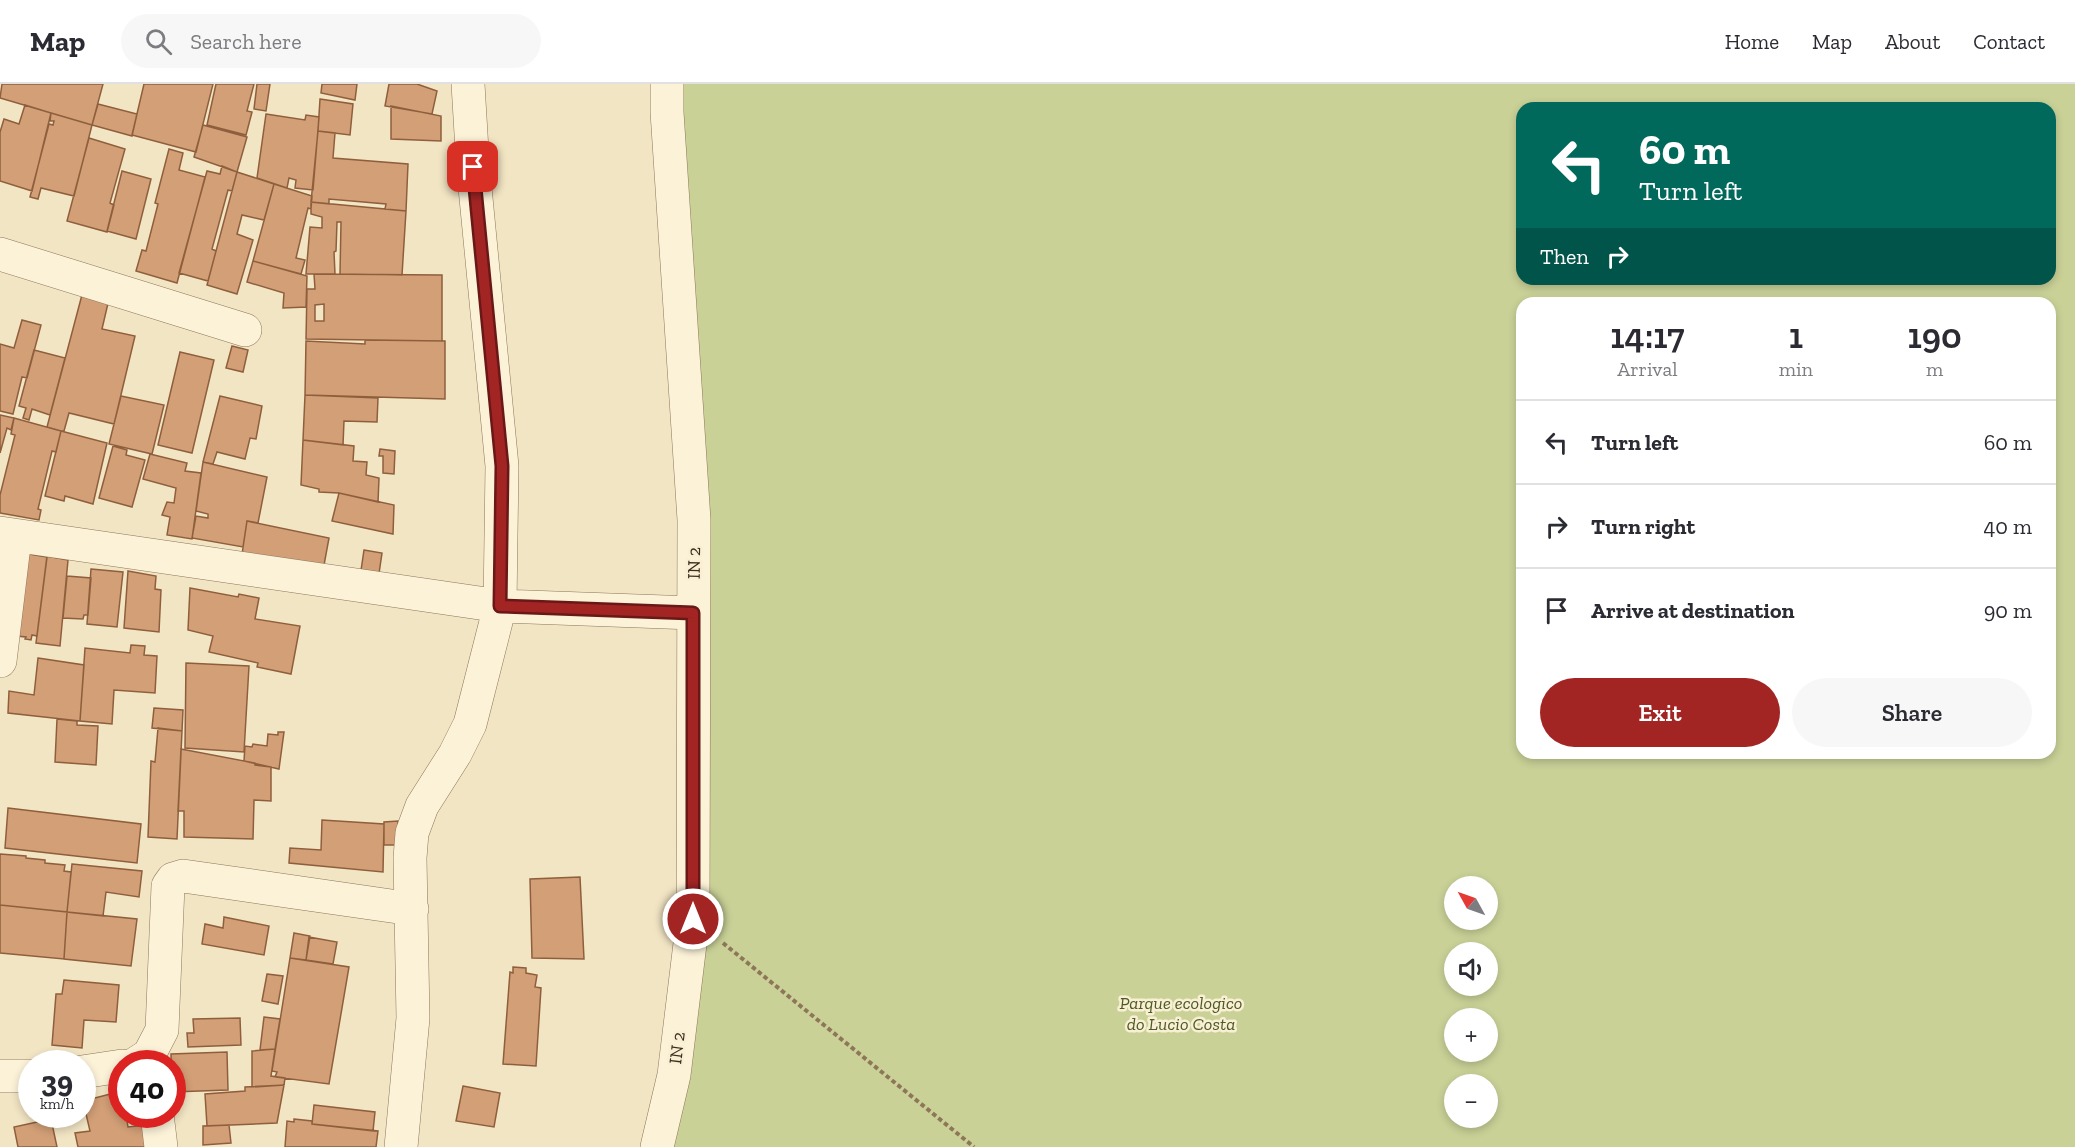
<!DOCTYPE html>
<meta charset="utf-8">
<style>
:root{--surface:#fff;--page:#f7f7f7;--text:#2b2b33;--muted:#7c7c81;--line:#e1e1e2;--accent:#a22524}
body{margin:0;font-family:"Zilla Slab",serif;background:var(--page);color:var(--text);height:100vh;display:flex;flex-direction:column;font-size:22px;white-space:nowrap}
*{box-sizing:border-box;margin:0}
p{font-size:20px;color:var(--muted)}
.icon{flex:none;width:33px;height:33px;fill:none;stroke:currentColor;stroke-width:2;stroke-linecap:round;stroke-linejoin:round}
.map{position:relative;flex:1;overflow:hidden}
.sheet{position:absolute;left:1516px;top:213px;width:540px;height:462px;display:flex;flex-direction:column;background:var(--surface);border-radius:18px;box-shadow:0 3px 9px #0003}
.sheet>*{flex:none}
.banner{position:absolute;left:1516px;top:18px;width:540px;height:183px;border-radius:18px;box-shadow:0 3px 9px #0003;background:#00695c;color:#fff;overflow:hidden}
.needle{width:39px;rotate:310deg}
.tools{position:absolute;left:1444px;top:792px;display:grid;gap:12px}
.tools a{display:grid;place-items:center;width:54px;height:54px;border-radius:50%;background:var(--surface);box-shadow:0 3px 9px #0003;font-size:30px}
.speed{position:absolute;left:18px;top:966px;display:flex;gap:12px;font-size:30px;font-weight:700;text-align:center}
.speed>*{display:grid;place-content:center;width:78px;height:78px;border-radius:50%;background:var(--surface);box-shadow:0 3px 9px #0003;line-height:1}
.speed small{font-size:15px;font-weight:400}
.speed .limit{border:9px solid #d22;background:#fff;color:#111}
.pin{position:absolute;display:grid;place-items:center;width:51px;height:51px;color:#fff;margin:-26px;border-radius:12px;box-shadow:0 3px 9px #0006}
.me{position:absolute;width:66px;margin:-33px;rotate:0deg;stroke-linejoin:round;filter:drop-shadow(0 0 4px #0008)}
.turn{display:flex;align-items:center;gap:21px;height:126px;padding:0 24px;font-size:27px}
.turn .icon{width:78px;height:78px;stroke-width:2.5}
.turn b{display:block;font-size:42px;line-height:51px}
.then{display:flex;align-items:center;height:57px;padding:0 24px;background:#0003;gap:12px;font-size:22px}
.eta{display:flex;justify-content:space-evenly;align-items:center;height:102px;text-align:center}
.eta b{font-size:36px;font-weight:600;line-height:42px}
.primary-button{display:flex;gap:12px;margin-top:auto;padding:12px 24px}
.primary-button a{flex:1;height:69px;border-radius:36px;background:var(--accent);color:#fff;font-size:24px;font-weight:600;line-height:69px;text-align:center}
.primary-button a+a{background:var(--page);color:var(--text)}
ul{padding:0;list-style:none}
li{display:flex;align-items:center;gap:18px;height:84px;padding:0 24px;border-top:2px solid var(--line)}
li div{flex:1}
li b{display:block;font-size:22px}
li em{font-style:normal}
header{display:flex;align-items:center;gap:36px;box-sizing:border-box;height:84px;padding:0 30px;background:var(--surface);border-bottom:2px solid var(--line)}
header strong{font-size:28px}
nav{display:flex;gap:33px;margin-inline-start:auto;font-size:21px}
.search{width:420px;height:54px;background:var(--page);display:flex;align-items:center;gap:15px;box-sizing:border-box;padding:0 21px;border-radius:33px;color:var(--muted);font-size:22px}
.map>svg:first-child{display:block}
.green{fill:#c9d197;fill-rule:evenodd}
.building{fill:#d29f77;stroke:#8f5f3d;stroke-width:1.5;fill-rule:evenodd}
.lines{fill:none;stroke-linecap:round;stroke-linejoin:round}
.minor-casing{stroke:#8e7659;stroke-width:34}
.path{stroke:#8e7659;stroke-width:4;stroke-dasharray:4.5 3;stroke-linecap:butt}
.minor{stroke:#fbf2d8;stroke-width:33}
.route-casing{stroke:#691817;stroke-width:15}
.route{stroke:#a22524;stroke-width:10}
.labels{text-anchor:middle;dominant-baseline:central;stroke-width:5;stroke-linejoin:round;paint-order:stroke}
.street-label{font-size:18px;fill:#3d2d1e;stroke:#f8efd5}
.park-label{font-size:18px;font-style:italic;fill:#4c5b23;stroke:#f8efd5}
</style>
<header>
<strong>Map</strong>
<div class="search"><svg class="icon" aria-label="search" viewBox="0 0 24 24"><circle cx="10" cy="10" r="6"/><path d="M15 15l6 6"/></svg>Search here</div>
<nav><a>Home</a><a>Map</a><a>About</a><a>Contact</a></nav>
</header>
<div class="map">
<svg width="2075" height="1063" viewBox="0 0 2075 1063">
<rect width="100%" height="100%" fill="#f2e5c4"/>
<path class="green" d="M667,0h1408v1063h-1415l33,-228zM1522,24h528v171h-528zM1522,219h528v450h-528zM1455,802h33v34h-33zM1455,868h33v34h-33zM1455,934h33v34h-33zM1455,1000h33v34h-33z"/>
<path class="building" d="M2,0h101l-11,41 -92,-27z
M144,0h69l-17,68 -64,-17z
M216,0h38l-7,27 5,1 -6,23 -39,-10z
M257,0h13l-4,27 -12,-2z
M322,0h35l-2,16 -34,-7z
M389,0h28l20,7 -5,23 -47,-8z
M320,15l33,5 -3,31 -32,-4z
M98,20l39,10 -5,22 -40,-11z
M25,21l26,8 -19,78 -32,-10v-49l4,-13 15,5z
M391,22l50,10v25l-50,-2z
M51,29l41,12 -18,71 -33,-8 -3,11 -8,-2 19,-73 4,1 1,-4h-4z
M266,30l39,6 1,-5 13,2 -6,73 -18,-2 1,-8 -7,-2 -2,10 -30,-10z
M203,41l44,12 -10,35 -43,-15z
M318,47l17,2 -2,25 75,6 -2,47 -21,-2 1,-5 -57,-5v5l-18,-2z
M89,54l36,11 -15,54 4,2 -7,27 -40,-11z
M169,65l14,4 -4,17 26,7 -28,106 -41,-12 6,-21 4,1 12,-47 -3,-1z
M222,82l15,6 -5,19 -4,-1 -16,59 4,2 -8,30 -29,-8 28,-102 13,3z
M122,87l29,8 -15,60 -29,-8z
M237,88l37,12 -10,36 -22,-5 -5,19 16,6 -16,54 -30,-9z
M274,100l38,12 -1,13 -3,-1 -12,50 9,2 -4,14 -48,-13z
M311,118l95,9 -4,64 -62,-1 1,-52h-4l-1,29 -2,1 1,22h-29l4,-47 12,1v-11l-11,-3z
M253,177l54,15 -1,31 -23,1 1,-15 -37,-11z
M314,190l128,1v66l-136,-2 1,-50h8zM324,220v17h-9v-16z
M83,207l26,8 -7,30 33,7 -21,88 -45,-11 -5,18h-3l-14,-4z
M22,236l19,5 -14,53 -5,-1 -9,37 -13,-3v-67l14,4z
M365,256l80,1v58l-140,-4 1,-54 59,3z
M232,262l16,4 -5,22 -17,-4z
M34,266l31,8 -15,57 -18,-6 -3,11 -6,-2 3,-10 -7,-2z
M180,268l34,8 -22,93 -34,-8z
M305,311l73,3 -1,24 -33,-1 -1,24 -40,-5z
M121,312l43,9 -12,49 -43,-10z
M220,312l42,10 -6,33 -6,-1 -5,21 -28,-7 -4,12 -10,-2z
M0,331l14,3 -3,12 -4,-2 -7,25z
M14,334l47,13 -5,21 -4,-1 -14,58 3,1 -2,10 -39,-7v-18l15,-60 -4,-1z
M61,347l46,12 -14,61 -28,-8 -1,5 -19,-5z
M303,356l51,6 -1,15 14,1 -1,13 13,3 -1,24 -39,-9 -20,-1v-3l-18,-4z
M113,362l14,4 -1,5 19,5 -13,47 -33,-9z
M380,365l15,2 -1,23 -11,-1v-17h-4z
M150,370l37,9 -2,8 16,2 -9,66 -25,-4 3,-18 -8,-2 5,-13 7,1 2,-15 -33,-9z
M203,378l64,15 -9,46 -11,-2 -4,26 -51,-9 4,-22 12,2v-4l-12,-3z
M339,409l55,12 -1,29 -61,-13z
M247,437l82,17 -7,38 -81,-15z
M364,466l18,3 -5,34 -18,-3z
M23,469l24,4 -10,79 -5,-1 -1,5 -6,-1 1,-2 -10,-1z
M47,472l21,4 -8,86 -24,-3z
M91,485l32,3 -6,55 -30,-3z
M128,487l28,5 -1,13 6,1 -2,42 -35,-4z
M67,492l24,2 -3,37h-4l-1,4 -20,-1z
M190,504l48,9 1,-3 20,4 -4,21 45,7 -9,48 -34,-7 1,-4 -49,-11 4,-16 -25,-6z
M131,561l14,1 -1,9 13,1 -2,37 -41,-3 -2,34 -32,-3 5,-73 45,5z
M38,574l46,7 -4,56 -72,-8 1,-22 25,4z
M186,579l63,3 -5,86 -59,-4z
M154,624l29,2 -1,21 -30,-3z
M57,635l20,2v4l21,1 -2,39 -41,-3z
M158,644l24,3 -5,108 -29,-2 3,-76 4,1z
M278,648h6l-5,37 -35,-8 1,-15 7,1 1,-3 14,2 1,-12 10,1z
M181,665l74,14v2l16,2v34l-17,-1 -1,39 -69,-2v-26h-6z
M8,724l133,16 -4,39 -132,-15z
M322,736l62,4 -1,48 -94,-9 1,-15 31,2z
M398,737v24h-14v-23z
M0,770l26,2v2l19,2v3l20,2 -1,6 7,1 -4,40 -67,-7z
M72,780l70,7 -3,26 -33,-5 -3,24 -36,-4z
M580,793l4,82 -52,-1 -2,-79z
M0,821l67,7 -3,47 -64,-6z
M67,828l70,7 -6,47 -67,-7z
M224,833l45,9 -5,29 -62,-11 3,-20 18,4z
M294,849l16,3 -4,24 -16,-2z
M309,853l28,5 -4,22 -27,-4z
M290,874l59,9 -20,117 -54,-7 2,-5 -5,-1z
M513,883l13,1v5l11,2 -2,12 6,1 -5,78 -33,-2 7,-92 3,1z
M267,890l16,2 -5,28 -16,-3z
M64,896l55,5 -3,37 -32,-2 -2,28 -30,-3 4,-51h6z
M264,933l16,2 -5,30 -15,1z
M240,934l1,27 -53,2 -1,-14h7l-1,-14z
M275,965l-4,27 14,2 -1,7 -32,2v-36z
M227,968l1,38 -56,2 -1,-38z
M284,1001l-7,38 -70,3 -2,-32 40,-3v-4z
M463,1002l37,7 -6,34 -38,-6z
M122,1007v23h4l2,13 18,-2 3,22h-71l-3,-14 15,-2 -7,-30z
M314,1021l61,7 -2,19 -61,-7z
M51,1035l6,28h-39l-4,-20z
M294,1035l18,2v3l66,7 -2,16h-91l2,-26 7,1z
M229,1041l2,18 -28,2v-19z"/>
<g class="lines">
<defs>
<path id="minor" d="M0,170l245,76
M0,449l500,73 193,7
M0,577l15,-124
M135,980l14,-9 13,-25 6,-144 5,-7 10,-3 229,33
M82,988l40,-6
M0,992h32
M157,1030l4,33
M401,1063l12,-129 -3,-160 2,-25 10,-27 33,-52 15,-30 30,-118 2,-140 -29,-299 -5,-83
M657,1063l17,-72 19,-156 1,-399 -27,-408v-28"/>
</defs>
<use href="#minor" class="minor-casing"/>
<path class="path" d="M723,859l251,204"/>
<use href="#minor" class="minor"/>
</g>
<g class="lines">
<defs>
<path id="route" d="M473,83l29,299 -2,140 193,7v306"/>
</defs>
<use href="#route" class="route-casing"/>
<use href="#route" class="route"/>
</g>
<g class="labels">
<g class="street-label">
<text transform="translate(694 479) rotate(-89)">IN 2</text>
<text transform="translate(677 964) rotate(-83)">IN 2</text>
</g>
<g class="park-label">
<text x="1181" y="919">Parque ecologico<tspan x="1181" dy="21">do Lucio Costa</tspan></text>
</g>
</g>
</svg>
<div class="tools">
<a><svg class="needle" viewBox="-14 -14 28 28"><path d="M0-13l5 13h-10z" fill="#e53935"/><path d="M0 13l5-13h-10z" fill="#7c7c81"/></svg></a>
<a><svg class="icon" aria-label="sound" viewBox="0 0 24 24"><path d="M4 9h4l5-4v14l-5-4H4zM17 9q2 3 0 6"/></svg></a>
<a>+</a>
<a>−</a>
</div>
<div class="speed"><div>39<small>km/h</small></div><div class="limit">40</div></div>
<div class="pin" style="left:473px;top:83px;background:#d93025"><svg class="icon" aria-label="arrive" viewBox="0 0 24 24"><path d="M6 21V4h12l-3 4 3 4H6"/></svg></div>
<svg class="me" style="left:693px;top:835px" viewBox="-20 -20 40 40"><circle r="17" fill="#a22524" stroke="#fff" stroke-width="3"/><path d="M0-11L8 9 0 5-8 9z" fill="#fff"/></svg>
<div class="banner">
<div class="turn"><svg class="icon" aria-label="left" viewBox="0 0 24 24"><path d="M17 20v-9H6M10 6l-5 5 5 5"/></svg><div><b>60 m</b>Turn left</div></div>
<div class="then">Then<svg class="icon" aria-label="right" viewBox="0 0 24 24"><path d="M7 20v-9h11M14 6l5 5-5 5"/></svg></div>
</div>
<section class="sheet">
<div class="eta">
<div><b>14:17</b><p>Arrival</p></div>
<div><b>1</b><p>min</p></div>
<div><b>190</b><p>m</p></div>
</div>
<ul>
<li><svg class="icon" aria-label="left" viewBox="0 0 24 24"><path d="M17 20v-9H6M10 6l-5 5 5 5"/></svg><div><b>Turn left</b></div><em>60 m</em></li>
<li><svg class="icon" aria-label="right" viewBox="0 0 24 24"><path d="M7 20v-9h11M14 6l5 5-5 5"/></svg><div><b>Turn right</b></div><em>40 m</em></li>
<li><svg class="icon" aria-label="arrive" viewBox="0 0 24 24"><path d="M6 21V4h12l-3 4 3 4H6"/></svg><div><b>Arrive at destination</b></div><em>90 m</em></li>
</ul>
<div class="primary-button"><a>Exit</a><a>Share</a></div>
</section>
</div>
